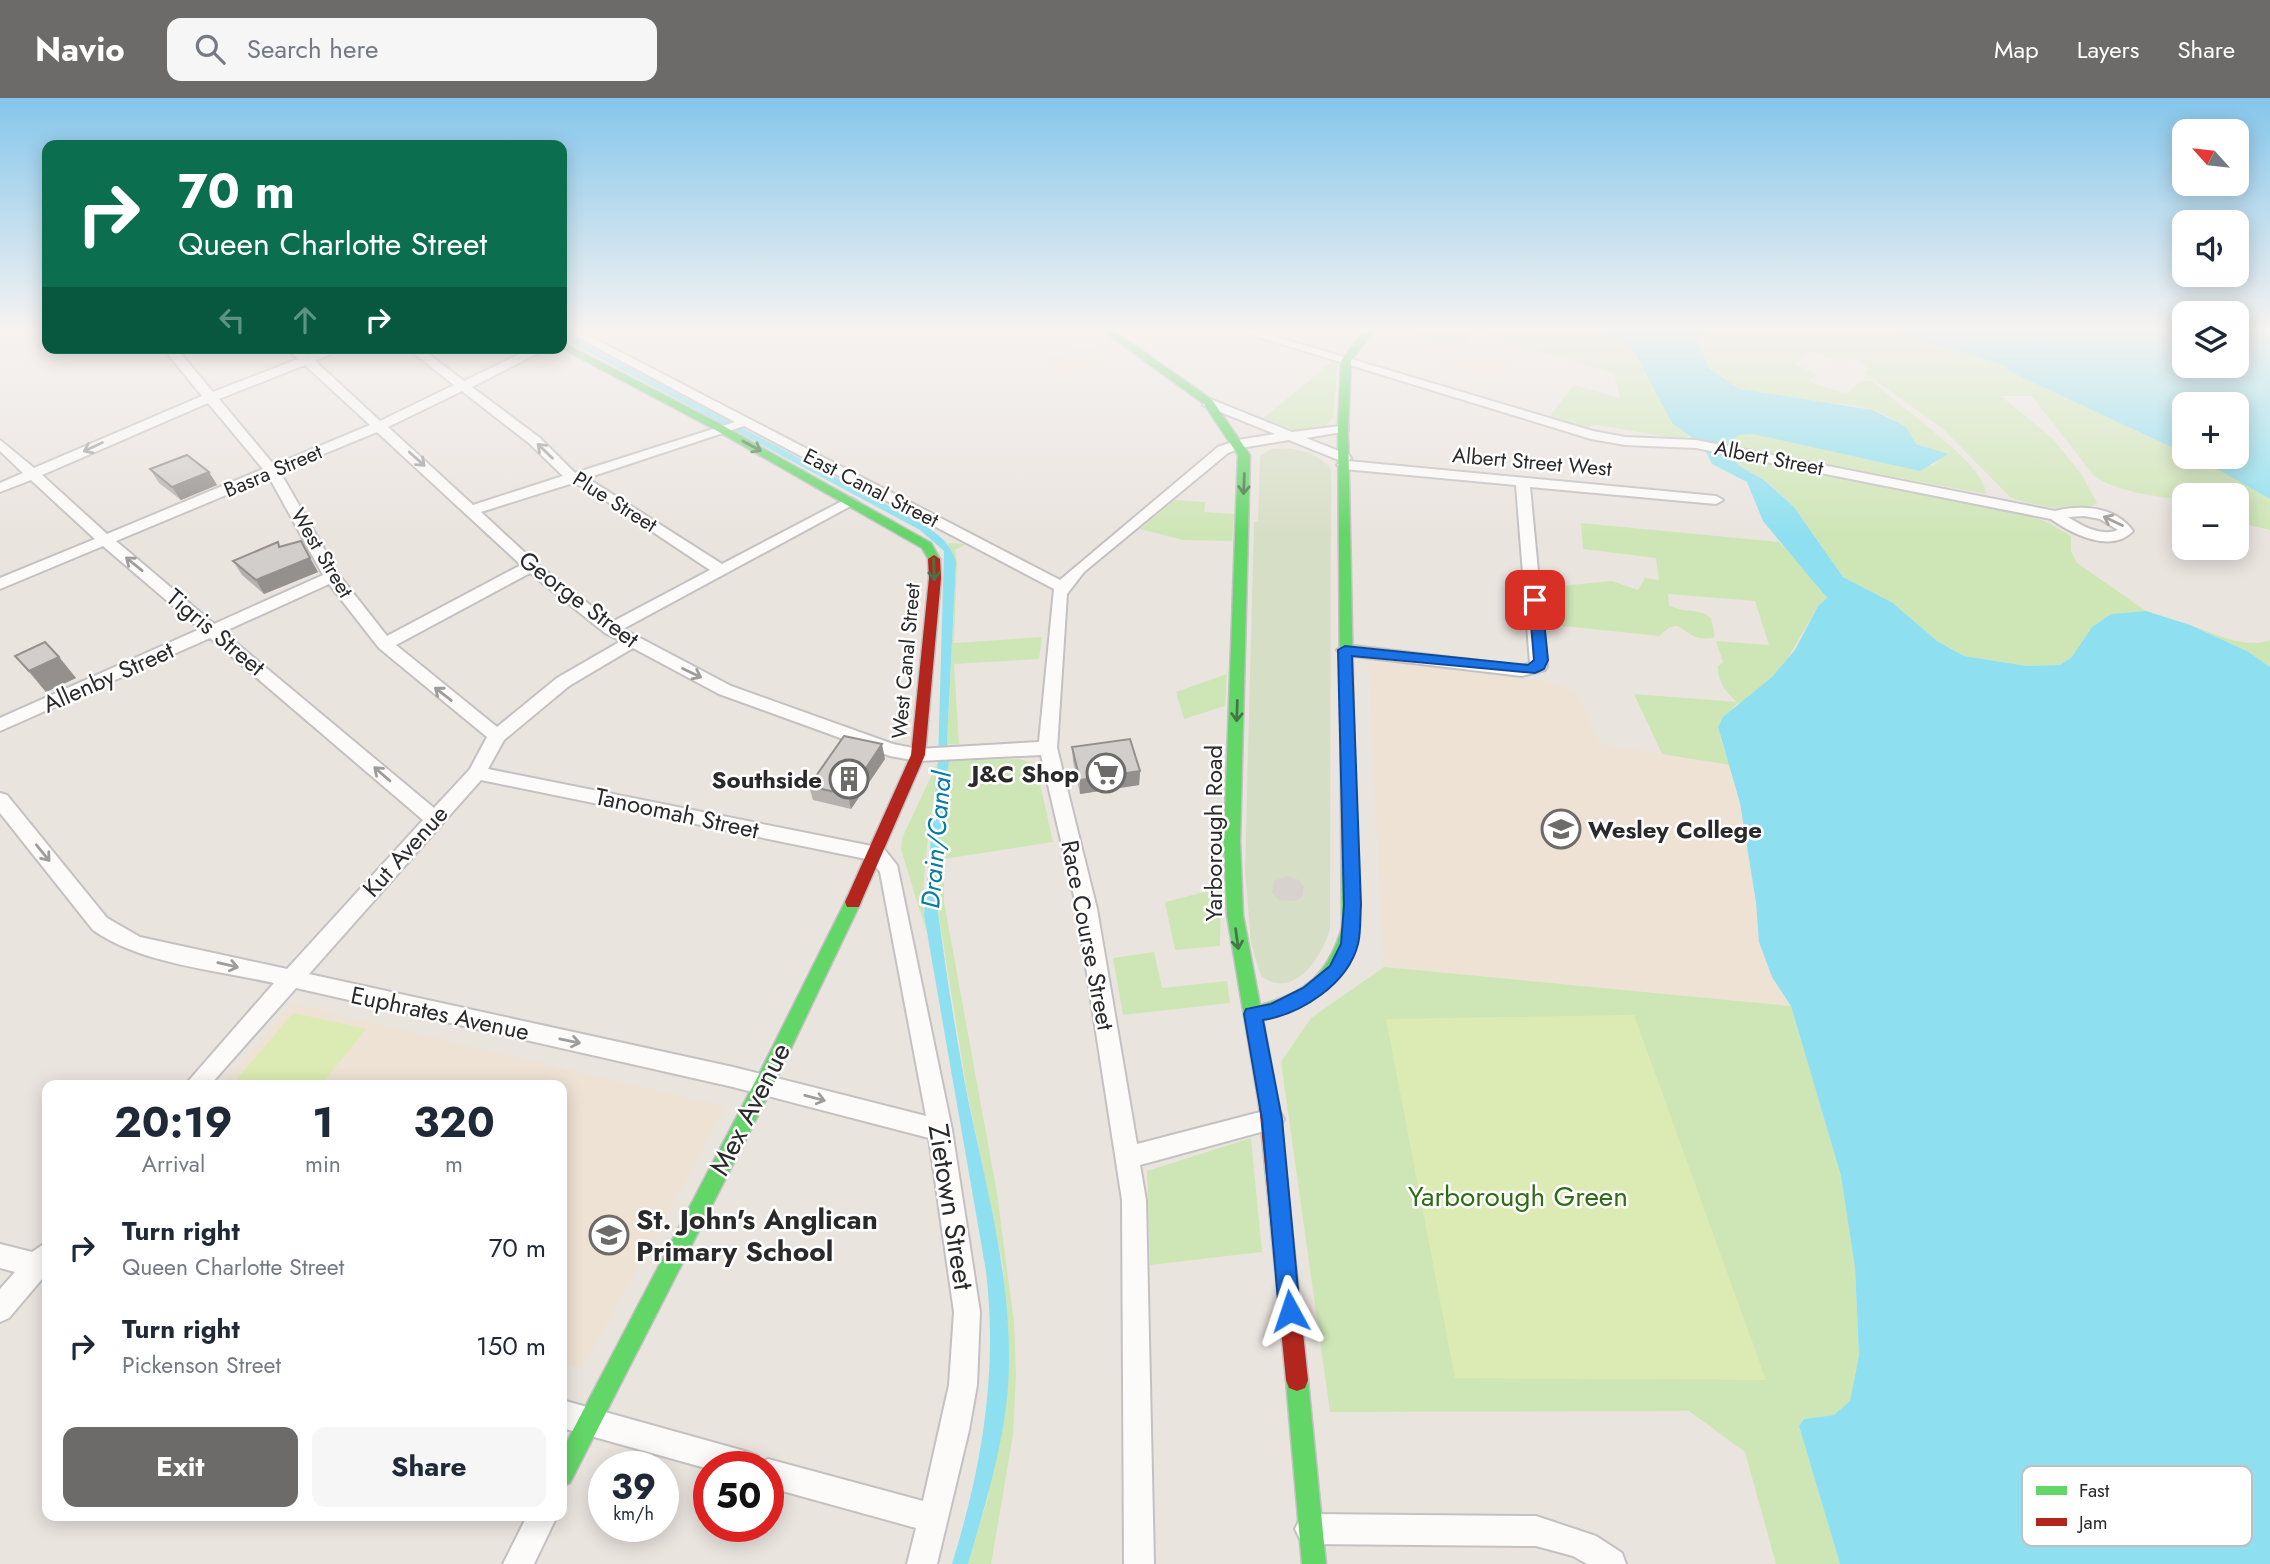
<!DOCTYPE html>
<meta charset="utf-8">
<style>
:root{--surface:#fff;--page:#f6f6f7;--text:#1f2937;--muted:#747a83;--accent:#6d6b69}
body{margin:0;font-family:Jost,sans-serif;background:var(--page);color:var(--text);height:100vh;display:flex;flex-direction:column;font-size:26px;white-space:nowrap}
*{box-sizing:border-box;margin:0}
p{font-size:23px;color:var(--muted)}
.icon{flex:none;width:38px;height:38px;fill:none;stroke:currentColor;stroke-width:2;stroke-linecap:round;stroke-linejoin:round}
.map{position:relative;flex:1;overflow:hidden}
.panel{position:absolute;left:42px;top:982px;width:525px;height:441px;display:flex;flex-direction:column;background:var(--surface);border-radius:14px;box-shadow:0 4px 18px #0003}
.panel>*{flex:none}
.banner{position:absolute;left:42px;top:42px;width:525px;height:214px;border-radius:14px;box-shadow:0 4px 18px #0003;background:#0b6e4f;color:#fff;overflow:hidden}
.needle{width:46px;rotate:297deg}
.tools{position:absolute;left:2172px;top:21px;display:grid;gap:14px}
.tools a{display:grid;place-items:center;width:77px;height:77px;border-radius:14px;background:var(--surface);box-shadow:0 4px 18px #0003;font-size:35px}
.speed{position:absolute;left:588px;top:1353px;display:flex;gap:14px;font-size:35px;font-weight:700;text-align:center}
.speed>*{display:grid;place-content:center;width:91px;height:91px;border-radius:50%;background:var(--surface);box-shadow:0 4px 18px #0003;line-height:1}
.speed small{font-size:18px;font-weight:400}
.speed .limit{border:10px solid #d22;background:#fff;color:#111}
.pin{position:absolute;display:grid;place-items:center;width:60px;height:60px;color:#fff;margin:-30px;border-radius:14px;box-shadow:0 4px 10px #0006}
.me{position:absolute;width:77px;margin:-38px;rotate:355deg;stroke-linejoin:round;filter:drop-shadow(0 0 5px #0008)}
.turn{display:flex;align-items:center;gap:24px;height:147px;padding:0 21px;font-size:32px}
.turn .icon{width:91px;height:91px;stroke-width:2.5}
.turn b{display:block;font-size:49px;line-height:60px}
.lanes{display:flex;align-items:center;height:66px;padding:0 21px;background:#0003;justify-content:center;gap:35px;direction:ltr}
.lanes .off{opacity:.35}
.eta{display:flex;justify-content:space-evenly;align-items:center;height:119px;text-align:center}
.eta b{font-size:42px;font-weight:700;line-height:49px}
.cta{display:flex;gap:14px;margin-top:auto;padding:14px 21px}
.cta a{flex:1;height:80px;border-radius:14px;background:var(--accent);color:#fff;font-size:28px;font-weight:700;line-height:80px;text-align:center}
.cta a+a{background:var(--page);color:var(--text)}
ul{padding:0;list-style:none}
li{display:flex;align-items:center;gap:21px;height:98px;padding:0 21px}
li div{flex:1}
li b{display:block;font-size:26px}
li em{font-style:normal}
header{display:flex;align-items:center;gap:42px;box-sizing:border-box;height:98px;padding:0 35px;background:var(--accent);color:#fff}
header strong{font-size:33px}
nav{display:flex;gap:38px;margin-inline-start:auto;font-size:24px}
.search{width:490px;height:63px;background:var(--page);display:flex;align-items:center;gap:18px;box-sizing:border-box;padding:0 24px;border-radius:14px;color:var(--muted);font-size:26px}
.map>svg:first-child{display:block}
.education{fill:#ede2d3}
.green{fill:#cee6b6}
.cemetery{fill:#d7dec6}
.pitch{fill:#dbebb3}
.plaza{fill:#d8d2ce}
.water{fill:#8ee0f0}
.lines{fill:none;stroke-linecap:round;stroke-linejoin:round}
.street-casing{stroke:#c3c1c1;stroke-width:4}
.fast-casing{stroke:#c3c1c1;stroke-width:3}
.jam-casing{stroke:#c3c1c1;stroke-width:3}
.street{fill:#fcfbfa;fill-rule:evenodd}
.fast{fill:#63d668;fill-rule:evenodd}
.jam{fill:#b3261e;fill-rule:evenodd}
.wall{fill:#b5b1af}
.shaded-wall{fill:#93908e}
.building{fill:#d2cecb;stroke:#93908e;stroke-width:2}
.oneway{stroke:#447746}
.oneway2{stroke:#9e9d9c}
.route{fill:#1a73e8;stroke:#114b97;stroke-width:2}
.labels{text-anchor:middle;dominant-baseline:central;stroke-width:5;stroke-linejoin:round;paint-order:stroke}
.far-street-label{font-size:21px;fill:#2a2a2a;stroke:#fff}
.street-label{font-size:24px;fill:#2a2a2a;stroke:#fff}
.poi-label{font-size:24px;font-weight:bold;fill:#2a2a2a;stroke:#fff;text-anchor:end}
.water-label{font-size:26px;font-style:italic;fill:#047ca5;stroke:#fff}
.near-street-label{font-size:28px;fill:#2a2a2a;stroke:#fff}
.near-park-label{font-size:28px;fill:#2f6d15;stroke:#fff}
.near-poi-label{font-size:28px;font-weight:bold;fill:#2a2a2a;stroke:#fff;text-anchor:start}
.key{fill:#fff;stroke:#bfbfbf;stroke-width:2}
.key-label{font-size:19px;fill:#2a2a2a}
</style>
<header>
<strong>Navio</strong>
<div class="search"><svg class="icon" aria-label="search" viewBox="0 0 24 24"><circle cx="10" cy="10" r="6"/><path d="M15 15l6 6"/></svg>Search here</div>
<nav><a>Map</a><a>Layers</a><a>Share</a></nav>
</header>
<div class="map">
<svg width="2270" height="1466" viewBox="0 0 2270 1466">
<rect width="100%" height="100%" fill="#eae4df"/>
<path class="education" d="M1117,232h104l-52,31z
M1385,232h13l59,17 18,-15 48,15 -32,29 -115,-35z
M1118,239l19,15 -73,21 -15,-15z
M1368,560l162,20 45,13 25,53 130,21 61,241 -407,-39z
M292,906l434,103 -144,262 -20,-6v-278h-339z"/>
<path class="green" d="M1398,232h207l1,3 24,3 58,100 -9,3 -87,-15 -3,4 -40,-11 25,-32 46,13 -6,-25 -139,-41 -18,15z
M1704,232h188l110,35 15,10 167,78v4c30,0 61,27 86,42v31l-33,-8 -1,-27h-52v5c-29,-4 -65,-7 -90,-24l-62,-80h-31l51,42 30,37 15,28c-16,12 -69,2 -87,-6l-67,-68 -78,-56 4,-4 -12,-10 -18,2 -27,-9 -18,12 23,10 -10,8 39,12 15,-13h12c22,24 113,82 113,113l-255,-47 -8,-5 17,-15 192,39 14,-12 -30,-10c-32,-55 -112,-40 -165,-34l-40,-41 -14,-29z
M1332,264l6,3 -5,52c-16,26 -49,11 -71,2z
M1731,356l274,56 40,11 26,15v15l6,12 69,48 -35,3 -19,13 -20,30 -12,8 -33,1 -63,-10 -27,-15 -44,-38 -50,-26 -49,-70 -29,-27 -27,-15z
M1175,402l30,2 -1,10 30,2 -2,27 -49,-1 -43,-11z
M1581,425l198,19c12,15 35,18 47,36l-2,7 -7,2 10,11 -9,8 -30,52 25,19 3,12 -16,3 13,10 5,12c-28,21 -53,3 -80,-11 -26,24 -19,31 -8,62l-68,-11 -28,-60 103,8c-11,-9 -20,-21 -19,-36l5,-4 -7,-21 53,4 -14,-44 -87,-7 1,11c15,9 30,2 42,13l4,19c-19,5 -23,-3 -38,-11l-7,1 -11,9 -105,-11 -9,-11 -1,-7 11,-10 5,-11 52,-5 26,9 7,-12 14,2 -3,-22 -73,-9z
M948,445l18,1 -11,6 2,11 -3,82 88,-6 -3,22 -85,5 5,80h-12l9,-182z
M2190,527c24,8 56,25 80,15v27l-23,-16z
M1227,576l-2,32 -41,13 -8,-27z
M1020,661l16,6 17,77 -109,17v43l53,291 17,129 2,52 -3,61 -22,129h-23l20,-67 21,-134 -6,-97 -36,-175 -30,-186 -2,-20 14,-125z
M938,664c-5,52 -20,118 -12,168l-25,-80 1,-12z
M1221,790l-1,58 -45,4 -10,-48z
M1154,854l8,36 65,-7 3,22 -107,12 -10,-57z
M1384,869l407,39 50,170 14,92 4,87 -9,46 -9,9 -7,5 -30,4 -5,7 41,138h-64l-31,-112 -56,-41 -359,1 -49,-350 30,-44z
M1251,1040l11,114 -112,13 -3,-94z"/>
<path class="cemetery" d="M1271,351c19,-3 48,3 60,20l-1,460c-8,28 -36,72 -69,47l-10,-33 -6,-73 9,-348 4,-1 2,-65z"/>
<path class="pitch" d="M293,915l73,16 -45,56h-89z
M1634,917l132,365 -311,-2 -69,-359z"/>
<path class="plaza" d="M1287,778l12,4 5,7 -1,9 -7,5 -17,-1 -7,-7 2,-12z"/>
<path class="water" d="M1605,232h99l-7,10 13,29 29,20 134,21 33,17 10,17 32,10 -28,17 -167,-37 -14,1 -11,9 10,21 26,15 30,27 49,70 50,26 44,38 27,15 63,10 33,-1 12,-8 20,-30 19,-13 35,-3 44,14 57,26 23,16v897h-430l-41,-138 5,-7 30,-4 16,-14 9,-46 -4,-87 -14,-92 -50,-170 -19,-29 -13,-35 -3,-40 -16,-99 -22,-76 5,-10 49,-40 23,-27 23,-44 9,-8 -64,-77 -16,-39 -35,-18 -9,-18 -31,-23 -40,-76 -22,-10z
M1892,232h292v36h52l1,-36h33v169l-74,-42h40v-53h-52v49l-167,-78 -15,-10z
M562,234l348,185c20,12 39,20 46,45l-9,180 2,18 -14,125 2,20c9,66 19,133 32,199 18,85 41,170 40,257 0,68 -22,138 -41,203h-16c30,-97 46,-190 34,-293l-62,-356 14,-153 6,-211 -24,-21 -358,-192z"/>
<g class="lines">
<defs>
<path id="street" d="M564,232h14l482,250 158,-133 20,-7 37,-6 -72,-29v-6l5,-1 84,34 56,-7v6l-42,7 43,17 2,3 -3,3 368,35 7,4 -7,4 -186,-17 17,179 -2,4 -23,6 -177,-21 -8,-5 8,-5 177,21 8,-3 -14,-178 -172,-16 -7,-4 4,-4 -52,-21 -48,8 -13,5 -144,119 -17,22 -10,154 40,161 40,235 135,-35 8,3 4,7 -4,7 -8,3 -132,36 6,35 8,364h-30l-2,-364 -45,-291 -36,-154 -123,6 -28,-5 -171,-62 -86,-46 -64,38 -65,54 -16,29 389,78 7,2 13,16 55,265 28,182 -3,73 -8,45 -32,134h-30l9,-36 -148,-41v-21h-59v3l-147,-41v-28l186,52 10,4 3,6 7,-3 155,42 26,-116 5,-73 -25,-174 -196,-51 -437,-99 -86,97h-25l89,-102c-58,-13 -133,-19 -181,-53l-93,-117v-20l7,2 100,123 33,19 147,32 136,-149 -213,-182 -210,93v-13l200,-89 -97,-83 -103,43v-11l95,-39 -64,-59 -31,12v-9l23,-10 -23,-22v-11l34,28 168,-72 -39,-48h13l37,44 85,-33 -11,-11h13l8,7 18,-7h18l-29,13 65,60 74,-36 -47,-37h14l43,33 68,-33h16l-76,39 68,51 35,35 160,-51zM305,267l65,60 -96,40 -55,-66zM462,293l68,53 33,32 -90,29 -85,-78zM208,305l55,66 -156,65 -65,-59zM744,328l310,163 -15,153 -121,7 -25,-5 -162,-58 -108,-57 235,-127 -7,-4 -5,1 -124,65 -135,-86zM377,334l144,133 -134,71 -48,-61 -59,-103zM269,379l54,98 -109,49 -98,-83zM573,385l17,7 120,80 -98,52 -76,-59 -55,-51zM530,475l75,60 16,8 -64,37 -60,49 -101,-82zM329,486l50,64 108,89 -17,32 -36,39 -211,-176zM481,682l390,80 9,12 46,244 -193,-49 -424,-93z
M1236,232h17l340,101 32,6 71,3 359,71c28,-7 61,-4 78,20 -21,23 -61,3 -82,-12l-355,-71 -71,-3 -34,-6zM2084,418l16,3 18,11c-17,7 -36,-4 -50,-13z
M47,1144v38l-5,-1 -33,39 -9,4v-33l15,-17 -15,-4v-24l32,8z
M1310,1416l226,2 60,20 26,17 4,11h-39l-14,-8 -37,-10 -226,-2 -10,-5 -5,-10 5,-10z
M527,1418h30l-23,48h-31z"/>
<path id="fast" d="M1102,232h11l99,70 38,55 -10,386 3,74 17,90c46,-12 68,-31 82,-77l-4,-500 3,-67 23,-31h10l-23,31 -3,67 10,500c-15,55 -40,77 -95,91l16,86 -3,6 -7,2 -7,-2 -3,-6 -32,-190 -3,-74 14,-386 -34,-51z
M562,244l158,82 211,119 9,16 -2,3h-8l-8,-14 -210,-120 -151,-80z
M853,798l6,1 2,5 -90,188 -201,393 -8,4v-36l195,-373 88,-176 2,-5z
M1297,1271l8,3 3,8 18,184h-24l-16,-184 3,-8z"/>
<path id="jam" d="M934,457l6,4 1,19 -16,177 -64,147 -2,5h-12l-2,-5 66,-147 18,-177 -1,-19z
M1269,999l7,2 3,6 29,275 -3,8 -8,3 -8,-3 -3,-8 -27,-275 3,-6z"/>
</defs>
<use href="#street" class="street-casing"/>
<use href="#fast" class="fast-casing"/>
<use href="#jam" class="jam-casing"/>
<use href="#street" class="street"/>
<use href="#fast" class="fast"/>
<use href="#jam" class="jam"/>
</g>
<path class="wall" d="M150,371l59,3 8,13 -36,15 -22,-17z
M278,444l3,5 37,25 -54,22 -22,-19 -9,-14z
M15,558l44,1 17,21 -30,14z
M1072,649l68,24 -1,14 -59,9 -7,-33z
M885,661l-34,50 -38,-9 -4,-14z"/>
<path class="shaded-wall" d="M209,374l8,13 -36,15 -9,-13z
M301,443l17,31 -54,22 -8,-14z
M59,559l17,21 -30,14 -17,-21z
M882,646l3,15 -34,50 -3,-14z
M1140,673l-1,14 -59,9v-14z"/>
<path class="building" d="M187,357l22,17 -37,15 -22,-18z
M301,443l9,17 -54,22 -23,-19 45,-19 1,5z
M45,544l14,15 -30,14 -14,-15z
M844,638l38,8 -34,51 -39,-9z
M1130,641l10,32 -60,9 -8,-33z"/>
<defs><path id="oneway-shaft" d="M-6 0H5M1.5-3L5.5 0L1.5 3" fill="none" stroke-width="1.6" stroke-linecap="round" stroke-linejoin="round" transform="scale(1.75)"/></defs>
<g class="oneway">
<use href="#oneway-shaft" transform="translate(752 348) rotate(29)"/>
<use href="#oneway-shaft" transform="translate(1244 386) rotate(92)"/>
<use href="#oneway-shaft" transform="translate(934 472) rotate(88)"/>
<use href="#oneway-shaft" transform="translate(1237 613) rotate(92)"/>
<use href="#oneway-shaft" transform="translate(1237 841) rotate(82)"/>
</g>
<g class="oneway2">
<use href="#oneway-shaft" transform="translate(93 349) rotate(155)"/>
<use href="#oneway-shaft" transform="translate(545 353) rotate(-136)"/>
<use href="#oneway-shaft" transform="translate(417 361) rotate(42)"/>
<use href="#oneway-shaft" transform="translate(2113 423) rotate(-154)"/>
<use href="#oneway-shaft" transform="translate(134 466) rotate(-141)"/>
<use href="#oneway-shaft" transform="translate(692 575) rotate(26)"/>
<use href="#oneway-shaft" transform="translate(443 596) rotate(-142)"/>
<use href="#oneway-shaft" transform="translate(382 676) rotate(-139)"/>
<use href="#oneway-shaft" transform="translate(43 755) rotate(51)"/>
<use href="#oneway-shaft" transform="translate(228 867) rotate(13)"/>
<use href="#oneway-shaft" transform="translate(570 943) rotate(12)"/>
<use href="#oneway-shaft" transform="translate(815 1000) rotate(15)"/>
</g>
<linearGradient id="sky" x2="0" y2="1"><stop stop-color="#84c6eb"/><stop offset="0.53" stop-color="#f6f3f1"/><stop offset="1" stop-color="#f6f3f1" stop-opacity="0"/></linearGradient>
<rect width="2270" height="437" fill="url(#sky)"/>
<path class="route" d="M1535,498l7,4 6,60 -4,9 -9,4 -183,-17 9,249c-1,12 0,27 -3,39 -10,40 -57,70 -95,76l19,99 18,192 -3,7 -7,3 -8,-3 -3,-7 -17,-192 -18,-105 2,-5 25,-5 32,-16 27,-22 11,-22 3,-39 -6,-255 7,-4 183,19 6,-5 -5,-60z"/>
<defs>
<symbol id="supermarket-ring" viewBox="-11 -11 22 22"><circle r="9.5" fill="#fff" stroke="#6d6b69" stroke-width="1.5"/><path d="M-6-5.5h2.5l.6 2H6L4.5 2H-2.5L-4.4-4H-6ZM-1.5 3.2a1.3 1.3 0 1 0 .1 0ZM3 3.2a1.3 1.3 0 1 0 .1 0Z" fill="#6d6b69"/></symbol>
<symbol id="building-ring" viewBox="-11 -11 22 22"><circle r="9.5" fill="#fff" stroke="#6d6b69" stroke-width="1.5"/><path d="M-4-6H4V6H1V3H-1V6H-4ZM-2.5-4.3h1.7v1.8h-1.7ZM.8-4.3h1.7v1.8H.8ZM-2.5-1h1.7V.8h-1.7ZM.8-1h1.7V.8H.8Z" fill="#6d6b69"/></symbol>
<symbol id="school-ring" viewBox="-11 -11 22 22"><circle r="9.5" fill="#fff" stroke="#6d6b69" stroke-width="1.5"/><path d="M0-5L7-2L0 1L-7-2ZM-4 1L0 2.5L4 1V4Q0 6-4 4Z" fill="#6d6b69"/></symbol>
</defs>
<g fill-rule="evenodd">
<use href="#supermarket-ring" x="1084" y="653" width="44" height="44"/>
<use href="#building-ring" x="827" y="659" width="44" height="44"/>
<use href="#school-ring" x="1539" y="709" width="44" height="44"/>
<use href="#school-ring" x="587" y="1115" width="44" height="44"/>
</g>
<g class="labels">
<g class="far-street-label">
<text transform="translate(1769 360) rotate(11)">Albert Street</text>
<text transform="translate(1532 364) rotate(5)">Albert Street West</text>
<text transform="translate(273 373) rotate(-23)">Basra Street</text>
<text transform="translate(871 390) rotate(27)">East Canal Street</text>
<text transform="translate(615 404) rotate(32)">Plue Street</text>
<text transform="translate(322 455) rotate(59)">West Street</text>
<text transform="translate(906 563) rotate(-85)">West Canal Street</text>
</g>
<g class="street-label">
<text transform="translate(579 501) rotate(37)">George Street</text>
<text transform="translate(216 534) rotate(40)">Tigris Street</text>
<text transform="translate(108 579) rotate(-24)">Allenby Street</text>
<text transform="translate(677 715) rotate(12)">Tanoomah Street</text>
<text transform="translate(1213 735) rotate(-90)">Yarborough Road</text>
<text transform="translate(405 753) rotate(-48)">Kut Avenue</text>
<text transform="translate(1088 837) rotate(79)">Race Course Street</text>
<text transform="translate(440 915) rotate(12)">Euphrates Avenue</text>
</g>
<g class="poi-label">
<text x="1079" y="675">J&amp;C Shop</text>
<text x="822" y="681">Southside</text>
<text x="1588" y="731" text-anchor="start">Wesley College</text>
</g>
<g class="water-label">
<text transform="translate(936 742) rotate(-85)">Drain/Canal</text>
</g>
<g class="near-street-label">
<text transform="translate(750 1011) rotate(-63)">Mex Avenue</text>
<text transform="translate(951 1109) rotate(81)">Zietown Street</text>
</g>
<g class="near-park-label">
<text x="1518" y="1098">Yarborough Green</text>
</g>
<g class="near-poi-label">
<text x="636" y="1121">St. John's Anglican<tspan x="636" dy="32">Primary School</tspan></text>
</g>
</g>
<rect x="2022" y="1368" width="230" height="80" rx="10" class="key"/>
<rect x="2036" y="1388" width="31" height="9" fill="#63d668"/>
<rect x="2036" y="1420" width="31" height="8" fill="#b3261e"/>
<g class="key-label">
<text x="2079" y="1399">Fast</text>
<text x="2079" y="1431">Jam</text>
</g>
</svg>
<div class="tools">
<a><svg class="needle" viewBox="-14 -14 28 28"><path d="M0-13l5 13h-10z" fill="#e53935"/><path d="M0 13l5-13h-10z" fill="#747a83"/></svg></a>
<a><svg class="icon" aria-label="sound" viewBox="0 0 24 24"><path d="M4 9h4l5-4v14l-5-4H4zM17 9q2 3 0 6"/></svg></a>
<a><svg class="icon" aria-label="layers" viewBox="0 0 24 24"><path d="M12 4l9 5-9 5-9-5zM3 14l9 5 9-5"/></svg></a>
<a>+</a>
<a>−</a>
</div>
<div class="speed"><div>39<small>km/h</small></div><div class="limit">50</div></div>
<div class="pin" style="left:1535px;top:502px;background:#d93025"><svg class="icon" aria-label="arrive" viewBox="0 0 24 24"><path d="M6 21V4h12l-3 4 3 4H6"/></svg></div>
<svg class="me" style="left:1290px;top:1213px" viewBox="-20 -20 40 40"><path d="M0-17L14 15 0 8-14 15z" fill="#1a73e8" stroke="#fff" stroke-width="4"/></svg>
<div class="banner">
<div class="turn"><svg class="icon" aria-label="right" viewBox="0 0 24 24"><path d="M7 20v-9h11M14 6l5 5-5 5"/></svg><div><b>70 m</b>Queen Charlotte Street</div></div>
<div class="lanes"><svg class="icon off" aria-label="left" viewBox="0 0 24 24"><path d="M17 20v-9H6M10 6l-5 5 5 5"/></svg><svg class="icon off" aria-label="ahead" viewBox="0 0 24 24"><path d="M12 20V5M6 11l6-6 6 6"/></svg><svg class="icon" aria-label="right" viewBox="0 0 24 24"><path d="M7 20v-9h11M14 6l5 5-5 5"/></svg></div>
</div>
<section class="panel">
<div class="eta">
<div><b>20:19</b><p>Arrival</p></div>
<div><b>1</b><p>min</p></div>
<div><b>320</b><p>m</p></div>
</div>
<ul>
<li><svg class="icon" aria-label="right" viewBox="0 0 24 24"><path d="M7 20v-9h11M14 6l5 5-5 5"/></svg><div><b>Turn right</b><p>Queen Charlotte Street</p></div><em>70 m</em></li>
<li><svg class="icon" aria-label="right" viewBox="0 0 24 24"><path d="M7 20v-9h11M14 6l5 5-5 5"/></svg><div><b>Turn right</b><p>Pickenson Street</p></div><em>150 m</em></li>
</ul>
<div class="cta"><a>Exit</a><a>Share</a></div>
</section>
</div>
